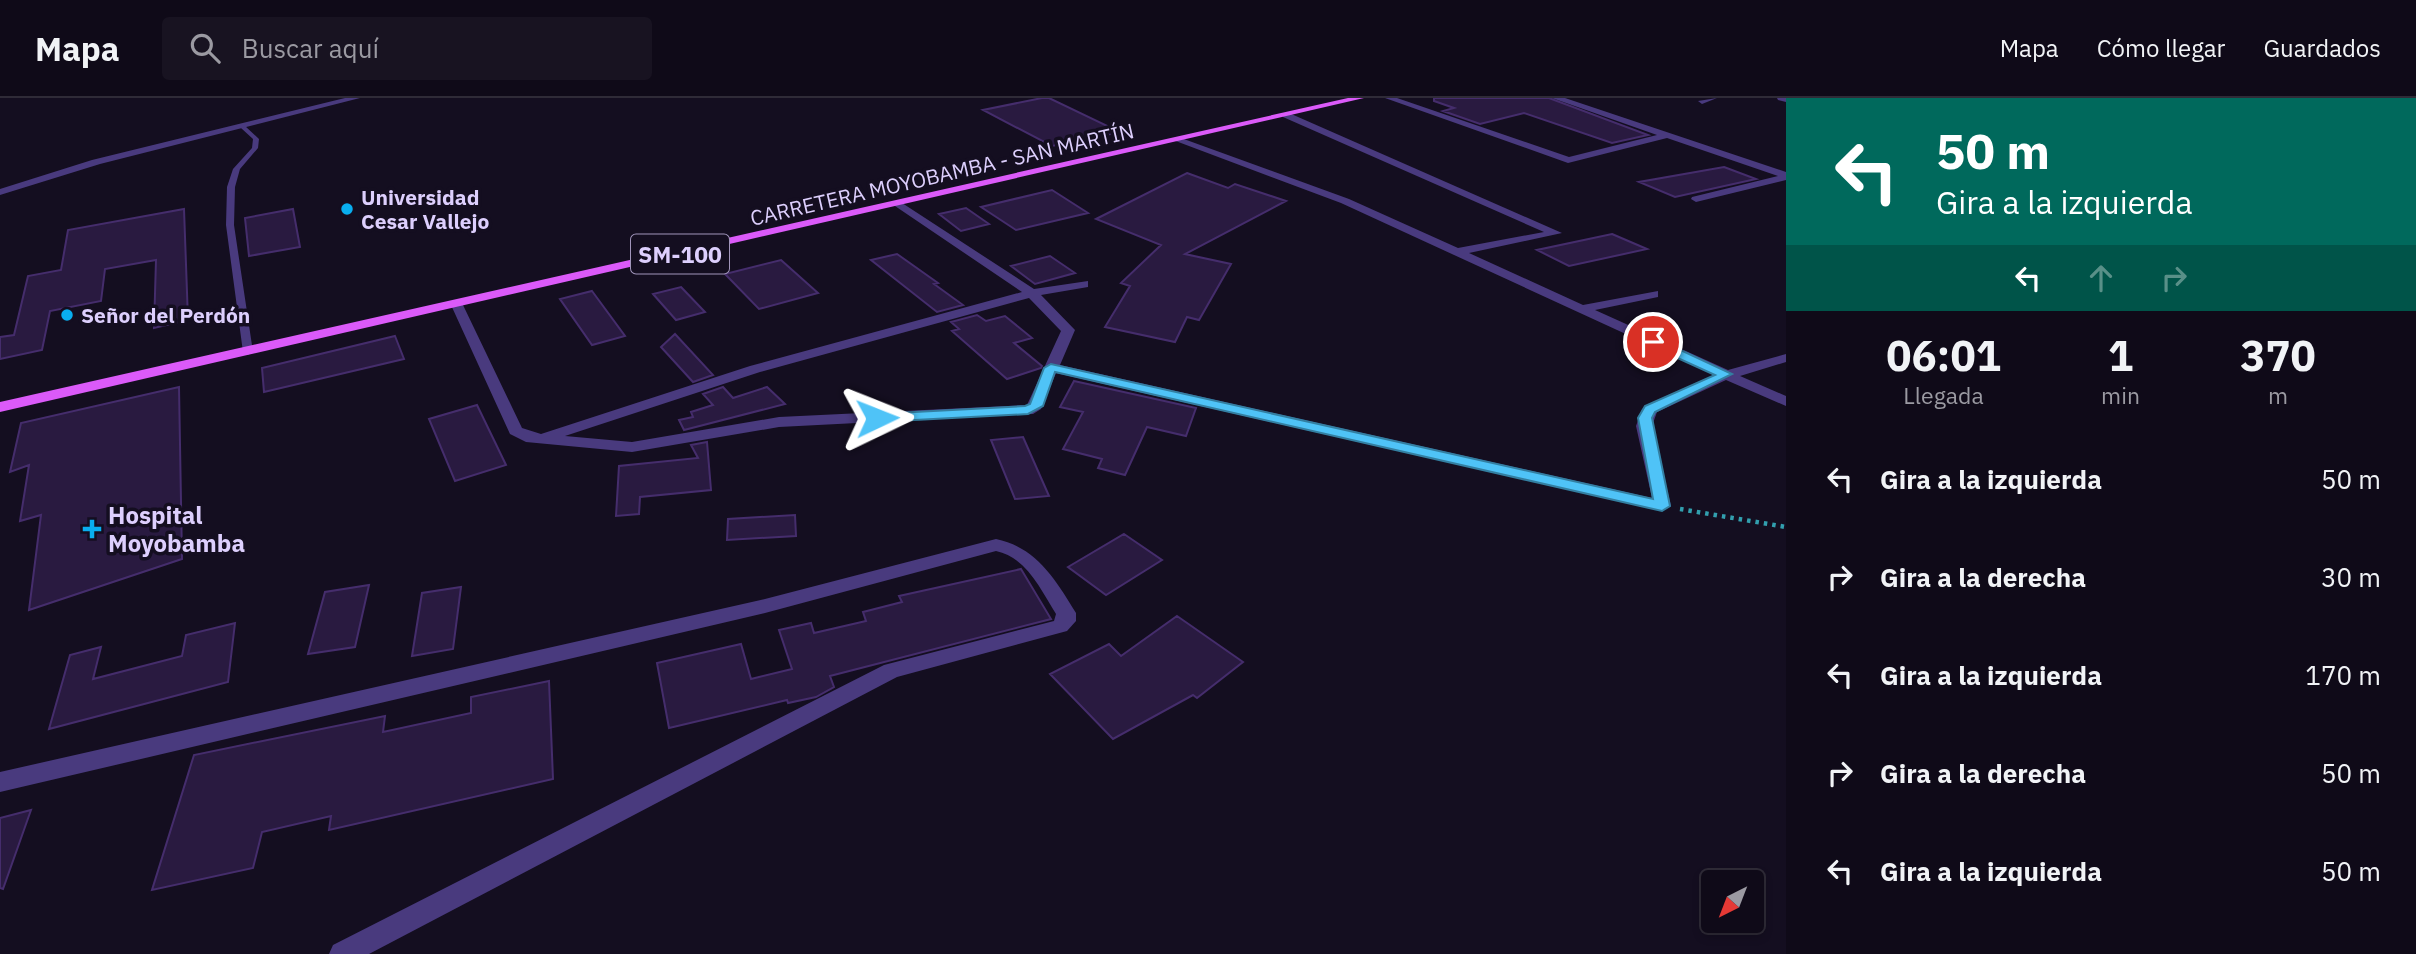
<!DOCTYPE html>
<html lang="es">
<meta charset="utf-8">
<style>
:root{--surface:#0f0a18;--page:#181321;--text:#f1f3f6;--muted:#9b9aa2;--line:#2f2b37}
body{margin:0;font-family:"IBM Plex Sans",sans-serif;background:var(--page);color:var(--text);height:100vh;display:flex;flex-direction:column;font-size:26px;white-space:nowrap}
*{box-sizing:border-box;margin:0}
p{font-size:23px;color:var(--muted)}
.icon{flex:none;width:38px;height:38px;fill:none;stroke:currentColor;stroke-width:2;stroke-linecap:round;stroke-linejoin:round}
.map{position:relative;flex:1;overflow:hidden}
.details{display:flex;flex-direction:column;background:var(--surface);width:630px}
.details>*{flex:none}
.hud{background:#00695c;color:#fff;overflow:hidden}
.needle{width:46px;rotate:222deg}
.buttons{position:absolute;left:1701px;top:772px;display:grid;gap:14px}
.buttons a{display:grid;place-items:center;width:63px;height:63px;border-radius:7px;background:var(--surface);box-shadow:0 4px 10px #0003,0 0 0 2px var(--line);font-size:35px}
.pin{position:absolute;display:grid;place-items:center;width:60px;height:60px;color:#fff;margin:-30px;border:4px solid #fff;border-radius:50%;box-shadow:0 2px 7px #0007}
.me{position:absolute;width:77px;margin:-38px;rotate:88deg;stroke-linejoin:round;filter:drop-shadow(0 0 5px #0008)}
.turn{display:flex;align-items:center;gap:24px;height:147px;padding:0 35px;font-size:32px}
.turn .icon{width:91px;height:91px;stroke-width:2.5}
.turn b{display:block;font-size:49px;line-height:60px}
.lanes{display:flex;align-items:center;height:66px;padding:0 35px;background:#0003;justify-content:center;gap:35px;direction:ltr}
.lanes .off{opacity:.35}
.eta{display:flex;justify-content:space-evenly;align-items:center;height:119px;text-align:center}
.eta b{font-size:42px;font-weight:800;line-height:49px}
ul{padding:0;list-style:none}
li{display:flex;align-items:center;gap:21px;height:98px;padding:0 35px}
li div{flex:1}
li b{display:block;font-size:26px}
li em{font-style:normal}
header{display:flex;align-items:center;gap:42px;box-sizing:border-box;height:98px;padding:0 35px;background:var(--surface);border-bottom:2px solid var(--line)}
header strong{font-size:33px}
nav{display:flex;gap:38px;margin-inline-start:auto;font-size:24px}
.search{width:490px;height:63px;background:var(--page);display:flex;align-items:center;gap:18px;box-sizing:border-box;padding:0 24px;border-radius:7px;color:var(--muted);font-size:26px}
main{display:flex;flex:1;min-height:0}
.map>svg:first-child{display:block}
.building{fill:#291a40;stroke:#452d6c;stroke-width:2}
.lines{fill:none;stroke-linecap:round;stroke-linejoin:round}
.path{stroke:#329fae;stroke-width:4.5;stroke-dasharray:3.5 5;stroke-linecap:butt}
.service{fill:#493a7e;fill-rule:evenodd}
.minor{fill:#493a7e;fill-rule:evenodd}
.primary{fill:#db5af9;fill-rule:evenodd}
.route{fill:#4fc3f7;stroke:#337fa1;stroke-width:2}
.poi-dot{fill:#09aeef;stroke:#140e20;stroke-width:2.5}
.labels{text-anchor:middle;dominant-baseline:central;stroke-width:7;stroke-linejoin:round;paint-order:stroke}
.far-street-label{font-size:21px;fill:#ddcffd;stroke:#140e20}
.far-poi-label{font-size:21px;font-weight:bold;fill:#ddcffd;stroke:#140e20;text-anchor:start}
.shield{fill:#140e20;stroke:#a195bb;stroke-width:2}
.shield-label{font-size:23px;font-weight:bold;fill:#ddcffd}
.poi-label{font-size:24px;font-weight:bold;fill:#ddcffd;stroke:#140e20;text-anchor:start}
</style>
<header>
<strong>Mapa</strong>
<div class="search"><svg class="icon" aria-label="search" viewBox="0 0 24 24"><circle cx="10" cy="10" r="6"/><path d="M15 15l6 6"/></svg>Buscar aquí</div>
<nav><a>Mapa</a><a>Cómo llegar</a><a>Guardados</a></nav>
</header>
<main>
<div class="map">
<svg width="1786" height="856" viewBox="0 0 1786 856">
<rect width="100%" height="100%" fill="#140e20"/>
<path class="building" d="M1042,0h7l71,34 -68,14 -69,-36z
M1434,0h115l99,37 -36,8 -88,-30 -44,11 -37,-13 11,-3 -20,-7z
M1724,69l32,12 -81,18 -36,-15z
M1187,75l41,15 7,-4 51,17 -101,53 46,10 -32,56 -12,-3 -12,25 -70,-15 25,-41 -9,-3 40,-38 -65,-26z
M1052,92l36,23 -72,17 -35,-23z
M966,110l23,16 -28,7 -22,-17z
M184,111l4,111 -34,8 2,-68 -51,9 -4,32 -51,10 -8,39 -42,9v-22l14,-2 14,-59 33,-6 7,-40z
M293,111l7,38 -51,9 -4,-38z
M1612,136l35,15 -78,17 -32,-16z
M897,156l41,29 -4,1 29,21 -26,7 -66,-52z
M1050,158l25,17 -40,11 -24,-18z
M781,162l37,33 -59,16 -34,-35z
M681,189l24,25 -29,8 -23,-26z
M592,193l33,45 -33,9 -32,-46z
M977,217l9,6 19,-5 27,22 -18,5 28,23 -1,2 -34,11 -55,-48 7,-2 -8,-7z
M675,236l38,41 -20,7 -32,-35z
M395,238l9,23 -140,33 -2,-24z
M1074,283l122,27 -10,28 -39,-9 -22,48 -27,-7 4,-9 -39,-10 20,-37 -23,-5z
M179,289l3,172 -153,51 12,-95 -21,6 9,-56 -19,7 11,-49z
M723,289l10,11 34,-11 18,17 -101,26 -5,-10 14,-3 -2,-5 22,-7 -10,-11z
M477,307l29,60 -51,16 -26,-62z
M1023,339l26,59 -34,3 -24,-59z
M707,344l4,48 -71,7 -1,17 -23,2 3,-50 79,-8 -7,-13z
M795,417l1,21 -69,4 1,-21z
M1124,436l38,26 -56,35 -38,-28z
M1021,471l30,50 -221,57 4,11 -18,10 -28,6 -1,-3 -118,28 -12,-65 84,-19 10,35 41,-10 -13,-39 32,-7 3,10 52,-12 -3,-9 39,-10 -3,-6z
M369,487l-14,62 -47,7 17,-62z
M461,489l-8,62 -41,7 10,-63z
M1177,518l66,46 -46,36 -4,-3 -80,44 -63,-65 59,-30 12,12z
M235,525l-7,59 -179,47 21,-74 31,-8 -8,32 89,-23 4,-21z
M549,583l4,98 -224,51 2,-14 -69,16 -9,36 -101,22 42,-135 191,-39 -2,16 88,-19v-16z
M31,712l-28,79 -3,-1v-70z"/>
<g class="lines">
<path class="path" d="M1680,411l106,18"/>
<path class="service" d="M241,28h4l14,13 -1,9 -18,21 -5,18 -1,38 19,127 -5,3 -5,-3 -17,-127 1,-38 6,-18 19,-21 1,-9 -12,-11z"/>
<path class="minor" d="M345,0h15l-260,66 -100,31v-6l92,-29z
M1385,0h12l172,59 88,-22 -105,-37h13l221,74v8l-90,22 -5,-3 1,-2 86,-21 -111,-38 -99,25z
M1717,0l-15,6 -4,-3z
M1777,0h9v4l-8,-2z
M1283,15h6l273,120 -93,20 114,52 75,-14v6l-63,13 133,60 58,-16v8l-46,14 46,20v10l-60,-26 -69,32 -5,14 19,80 -9,5 -606,-138 -15,36 -8,5 -254,13 -147,25 -106,-10 -16,-8 -59,-129 6,-4 6,4 59,123 19,6 209,-68 272,-74 -127,-86v-4l4,-1 135,88 54,-8v6l-47,8 34,35 -15,35 592,133 -16,-72 6,-17 73,-34 -374,-172 -168,-63 8,-2 168,61 109,49 86,-16 -261,-115zM1029,200l32,33 -34,74 -248,12 -147,25 -67,-6 195,-64z
M996,441c40,8 60,41 80,74v8l-9,10 -170,46 -528,277h-40l4,-9 551,-280 170,-44 2,-7c-15,-24 -30,-57 -60,-63l-231,62 -765,179v-20l765,-173z"/>
<path class="primary" d="M1348,0h16l-1364,314v-10z"/>
</g>
<path class="route" d="M1649,241h8l75,35 -77,38 -3,6 18,88 -8,5 -607,-139 -12,34 -15,8 -151,8 -7,-4 7,-4 148,-8 5,-2 14,-36 7,-4 602,135 -15,-81 7,-12 70,-31 -66,-30z"/>
<g class="poi-dot">
<circle cx="347" cy="111" r="7"/>
<circle cx="67" cy="217" r="7"/>
<path d="M88.5 420.5h7v7h7v7h-7v7h-7v-7h-7v-7h7z"/>
</g>
<g class="labels">
<g class="far-street-label">
<text transform="translate(942 76) rotate(-13)">CARRETERA MOYOBAMBA - SAN MARTÍN</text>
</g>
<g class="far-poi-label">
<text x="361" y="99">Universidad<tspan x="361" dy="24">Cesar Vallejo</tspan></text>
<text x="81" y="217">Señor del Perdón</text>
</g>
<rect class="shield" x="631" y="136.5" width="98" height="39" rx="5"/>
<g class="shield-label">
<text x="680" y="156">SM-100</text>
</g>
<g class="poi-label">
<text x="108" y="417">Hospital<tspan x="108" dy="28">Moyobamba</tspan></text>
</g>
</g>
</svg>
<div class="buttons">
<a><svg class="needle" viewBox="-14 -14 28 28"><path d="M0-13l5 13h-10z" fill="#e53935"/><path d="M0 13l5-13h-10z" fill="#9b9aa2"/></svg></a>
</div>
<div class="pin" style="left:1653px;top:244px;background:#d93025"><svg class="icon" aria-label="arrive" viewBox="0 0 24 24"><path d="M6 21V4h12l-3 4 3 4H6"/></svg></div>
<svg class="me" style="left:877px;top:320px" viewBox="-20 -20 40 40"><path d="M0-17L14 15 0 8-14 15z" fill="#4fc3f7" stroke="#fff" stroke-width="4"/></svg>
</div>
<section class="details">
<div class="hud">
<div class="turn"><svg class="icon" aria-label="left" viewBox="0 0 24 24"><path d="M17 20v-9H6M10 6l-5 5 5 5"/></svg><div><b>50 m</b>Gira a la izquierda</div></div>
<div class="lanes"><svg class="icon" aria-label="left" viewBox="0 0 24 24"><path d="M17 20v-9H6M10 6l-5 5 5 5"/></svg><svg class="icon off" aria-label="ahead" viewBox="0 0 24 24"><path d="M12 20V5M6 11l6-6 6 6"/></svg><svg class="icon off" aria-label="right" viewBox="0 0 24 24"><path d="M7 20v-9h11M14 6l5 5-5 5"/></svg></div>
</div>
<div class="eta">
<div><b>06:01</b><p>Llegada</p></div>
<div><b>1</b><p>min</p></div>
<div><b>370</b><p>m</p></div>
</div>
<ul>
<li><svg class="icon" aria-label="left" viewBox="0 0 24 24"><path d="M17 20v-9H6M10 6l-5 5 5 5"/></svg><div><b>Gira a la izquierda</b></div><em>50 m</em></li>
<li><svg class="icon" aria-label="right" viewBox="0 0 24 24"><path d="M7 20v-9h11M14 6l5 5-5 5"/></svg><div><b>Gira a la derecha</b></div><em>30 m</em></li>
<li><svg class="icon" aria-label="left" viewBox="0 0 24 24"><path d="M17 20v-9H6M10 6l-5 5 5 5"/></svg><div><b>Gira a la izquierda</b></div><em>170 m</em></li>
<li><svg class="icon" aria-label="right" viewBox="0 0 24 24"><path d="M7 20v-9h11M14 6l5 5-5 5"/></svg><div><b>Gira a la derecha</b></div><em>50 m</em></li>
<li><svg class="icon" aria-label="left" viewBox="0 0 24 24"><path d="M17 20v-9H6M10 6l-5 5 5 5"/></svg><div><b>Gira a la izquierda</b></div><em>50 m</em></li>
</ul>
</section>
</main>
